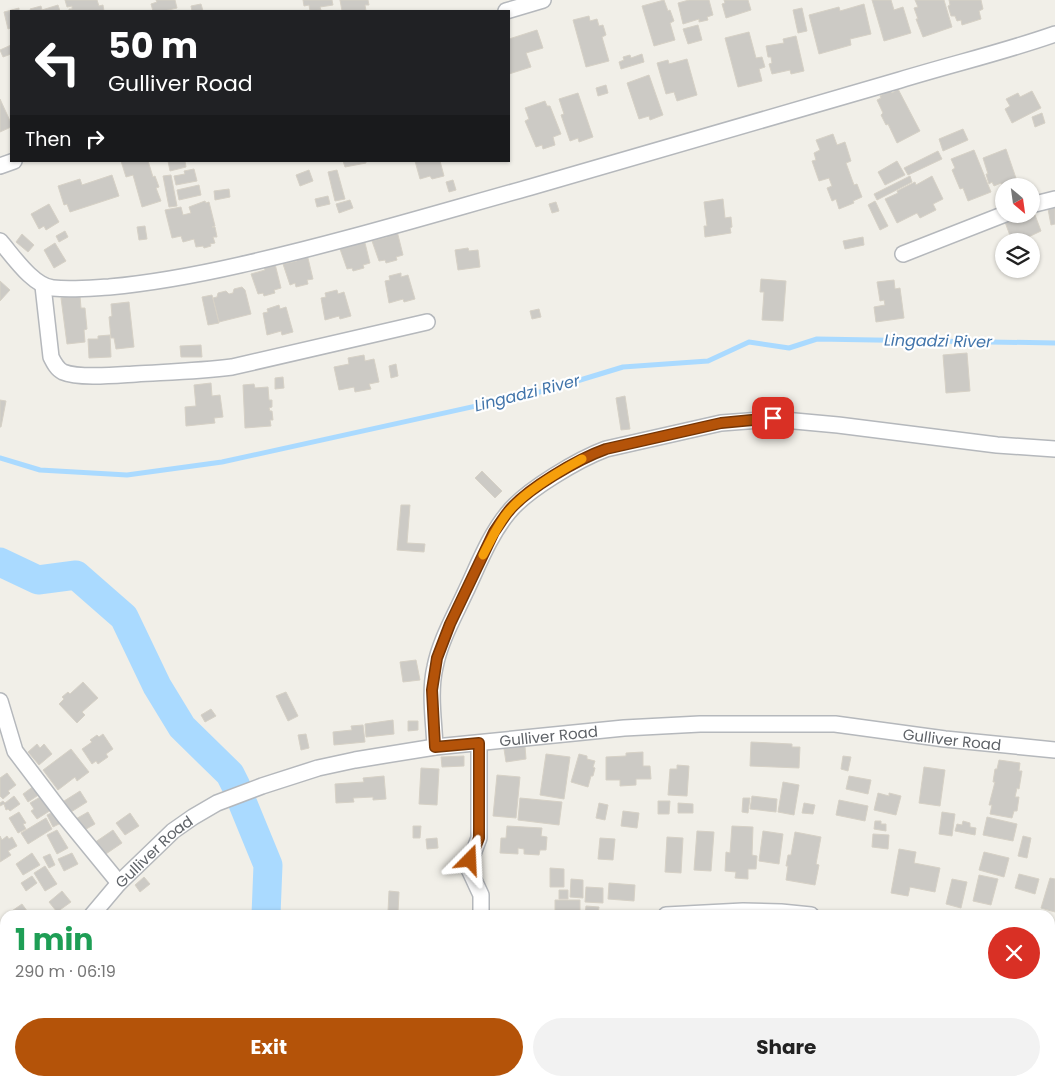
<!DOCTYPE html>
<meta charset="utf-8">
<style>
:root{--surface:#fff;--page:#f2f2f2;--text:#222;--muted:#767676;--accent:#b45309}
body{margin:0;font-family:Poppins,sans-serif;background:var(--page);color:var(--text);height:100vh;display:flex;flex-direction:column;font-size:19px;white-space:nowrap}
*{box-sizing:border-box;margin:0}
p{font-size:16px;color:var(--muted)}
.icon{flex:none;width:28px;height:28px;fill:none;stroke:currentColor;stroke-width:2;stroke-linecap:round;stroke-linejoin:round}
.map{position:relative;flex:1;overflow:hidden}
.side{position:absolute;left:0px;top:910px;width:1055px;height:176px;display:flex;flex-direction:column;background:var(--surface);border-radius:15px 15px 0 0;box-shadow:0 1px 4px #0004}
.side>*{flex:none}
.banner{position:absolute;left:10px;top:10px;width:500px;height:152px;border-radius:0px;box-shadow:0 1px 4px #0004;background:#202124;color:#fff;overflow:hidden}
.needle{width:32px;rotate:151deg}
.tools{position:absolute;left:995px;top:178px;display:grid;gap:10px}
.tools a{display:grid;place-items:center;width:45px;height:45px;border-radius:50%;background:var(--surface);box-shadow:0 1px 4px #0004;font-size:25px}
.pin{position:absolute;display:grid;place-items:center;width:42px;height:42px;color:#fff;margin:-21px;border-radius:10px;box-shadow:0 2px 8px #0006}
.me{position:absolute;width:55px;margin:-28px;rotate:21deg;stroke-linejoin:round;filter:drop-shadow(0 0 4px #0008)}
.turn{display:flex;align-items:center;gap:18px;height:105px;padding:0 15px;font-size:22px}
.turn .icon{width:65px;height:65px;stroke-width:2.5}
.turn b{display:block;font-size:35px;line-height:42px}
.then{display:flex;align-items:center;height:48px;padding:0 15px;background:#0003;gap:10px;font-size:19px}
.round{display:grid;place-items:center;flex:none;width:52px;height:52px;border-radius:26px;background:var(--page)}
.headline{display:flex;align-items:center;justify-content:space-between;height:85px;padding:0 15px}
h1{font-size:30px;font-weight:700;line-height:38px;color:#1e9e55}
.cta{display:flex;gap:10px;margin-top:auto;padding:10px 15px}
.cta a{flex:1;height:58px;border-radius:30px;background:var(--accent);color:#fff;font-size:20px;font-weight:700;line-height:58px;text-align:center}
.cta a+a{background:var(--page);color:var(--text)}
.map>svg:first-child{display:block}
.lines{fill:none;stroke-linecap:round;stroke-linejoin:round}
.stream{stroke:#aadaff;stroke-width:5}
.river{stroke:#aadaff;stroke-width:29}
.building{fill:#cccac5;stroke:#d6d1c6}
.street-casing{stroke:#b5b8bc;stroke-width:18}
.street{stroke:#fff;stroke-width:15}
.route-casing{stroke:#753606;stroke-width:12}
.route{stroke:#b45309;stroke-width:9}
.slow{stroke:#f59e0b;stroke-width:9}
.labels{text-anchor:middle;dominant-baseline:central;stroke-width:4.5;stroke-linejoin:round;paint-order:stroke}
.street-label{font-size:15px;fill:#5f6368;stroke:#fff}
.water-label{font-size:16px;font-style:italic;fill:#4174aa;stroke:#fff}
</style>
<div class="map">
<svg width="1055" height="1086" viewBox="0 0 1055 1086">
<rect width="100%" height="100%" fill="#f1efe8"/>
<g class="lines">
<path class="stream" d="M0,458l40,12 87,5 95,-13 322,-71 79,-24 85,-6 41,-19 40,6 28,-9 238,4"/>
<path class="river" d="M0,562l38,18 38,-5 48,42 33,69 25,41 48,47 6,12
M243,804l25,61 -2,50
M272,1081v5"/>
</g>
<path class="building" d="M65,0h32l2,6 4,-1 1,6h-35v-2h3v-3l-5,1z
M156,0h19l2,8 -13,3h-11l-2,-7 6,-2z
M303,0h29l1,5 -13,2 1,3 -11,1 -1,-6 -5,1z
M340,0h28l1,5h-4l1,6h-24z
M664,0l4,11 2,-1 4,11 -4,2 5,17 -21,6 -12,-40z
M689,0h20l4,15 -6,2 1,3 -9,2v-3l-16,5 -5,-21z
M724,0h24l3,10 -25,8 -4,-14 3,-1z
M872,0h19l3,10 9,-3 8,26 -27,8z
M915,0h29l8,27 -29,10 -7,-18h2l-4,-11 4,-1z
M949,0h32l2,9 -4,2 2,8 -19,6 -1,-5 -4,1 -2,-5h-4l-3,-10 2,-1z
M201,4l2,7h-11l-1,-5z
M864,4l7,30 -21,5 1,6 -32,9 -10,-39 30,-8 1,4z
M58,5l2,6h-29l-1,-2 11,-3 1,4z
M19,8v3h-8v17l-3,1 -4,-17z
M802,8l5,23 -9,2 -5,-23z
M589,16l1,5 7,-2 2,7 4,-1 3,10 -4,2 7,24 -23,6 -13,-47z
M698,25l4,15 -14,4 -5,-15z
M537,30l6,18 -17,5 5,14 -22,7v-35z
M749,32l7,26 6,-1 3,10 -6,2 3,12 -24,6 -13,-49z
M796,36l8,35 -13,3 -1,-4 -18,4 -3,-10 3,-1 -1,-6h-3l-2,-11 18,-3 -1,-4z
M11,45v9l-8,3 -3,-7z
M642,54l2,8 -23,7 -2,-7 5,-2 -1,-3 7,-2 1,3z
M687,59l10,36 -20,6 -3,-9 -8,2 -9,-31 11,-3 1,4z
M649,75l14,40 -13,5 -1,-4 -10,3 -12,-36z
M606,85l2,8 -10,3 -2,-8z
M898,89l22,42 -23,12 -9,-19 -2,1 -5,-10 2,-2 -6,-13 4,-2 -1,-2 10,-6 2,3z
M1032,91l9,17 -29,15 -7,-14 5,-3 -4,-7 12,-6 2,4z
M578,93l15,44 -14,5 -1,-4 -8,3 -9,-26 3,-1 -5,-15z
M0,99l11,24v4l-11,5z
M545,101l2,5h3l11,28 -8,3 2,8 -12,4 -1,-4 -6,2 -11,-26 4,-2 -4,-11z
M1042,113l3,10 -10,4 -3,-10z
M963,129l5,11 -25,11 -4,-12z
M833,134l4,11 8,-3 6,19 -5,2 8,22 3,-1 5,13 -9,4 1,2 -15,6 -3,-10 -4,2 -5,-13 5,-2 -3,-8 -10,3 -7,-20 4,-1 -2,-7 6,-3 -4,-10z
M1006,149l12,35 -6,2h-8v3l-3,-6 -7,3 -2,-4 -3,2 -3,-10h2l-5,-16z
M974,150l17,42 -23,9 -5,-13 -3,1 -8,-19 3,-2 -4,-9z
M938,151l4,8 -34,16 -4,-7z
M121,161h27l5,16 2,-1 4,11 -3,1 5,13 -19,6 -9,-32 -7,2z
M168,161h17l1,6 -16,4z
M343,161h23v2l-21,4z
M415,161h25l4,15 -12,3 -2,-3 -10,3z
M897,161l8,14 -20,10 -7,-13z
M194,169l3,12 -21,4 -2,-9 11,-2 -1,-3z
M309,170l4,11 -13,5 -4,-11z
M337,170l8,29 -10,2 -7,-29z
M112,175l7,21 -49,16 -3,-8 -3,1 -6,-19 22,-7 2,6z
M171,175l6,31 -8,1 -6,-31z
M910,176l2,6 -35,18 -3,-6z
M932,176l11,23 -10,5 3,6 -16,8 -3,-5 -20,10 -12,-24 13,-6 -1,-2 18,-9 1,3z
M453,180l3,10 -7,2 -3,-10z
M199,185l2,10 -22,5 -2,-10z
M229,189l1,8 -15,3 -1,-9z
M328,196l2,8 -13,3 -2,-8z
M723,199l2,19 6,-1 1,10 -2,1 1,5 -26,4 -1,-11h3l-3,-24z
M350,200l3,8 -14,5 -3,-9z
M205,201l1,2 3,-1 6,24 -3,1h3l2,10h-4l2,6 -5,1 1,2 -7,2 -1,-2 -7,1 -2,-8 -11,3 -2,-6 -9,2 -7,-28 16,-3 2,8 8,-2 -2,-6z
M875,201l13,25 -8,4 -12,-25z
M556,202l3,9 -7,2 -3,-9z
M49,204l10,18 -13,8 -2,-4 -5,3 -8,-15z
M1055,207v17l-4,1 -3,-16z
M1035,215l6,16 -21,10 -1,-1 -7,1 -7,-19 11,-4 1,3z
M145,226l2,13 -8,1 -2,-13z
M65,231l3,6 -9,5 -3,-6z
M397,231l6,24 -7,2 1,3 -11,3 -1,-3 -6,1 -7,-20 15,-4 -1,-4z
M22,234l12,11 -6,7 -12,-10z
M863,237l1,8 -19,4 -2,-8z
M364,239l6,24 -7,2 1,3 -11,3 -1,-3 -5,1 -7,-20 14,-4 -1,-3z
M55,243l11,18 -12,7 -10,-18z
M468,248l1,3 9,-1 2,17 -22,3 -3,-20z
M307,254l6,25 -6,1 1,4 -12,3 -1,-4 -5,2 -7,-21 14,-3 -1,-4z
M275,264l6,24 -7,2 1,3 -11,3 -1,-3 -5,1 -7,-20 14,-4 -1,-4z
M401,273v4l7,-2 7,24 -11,3 -1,-3 -14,4 -4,-22 5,-1 -1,-4z
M761,279l25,2 -3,40 -21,-1 2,-28h-4z
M894,280l1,9 5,-1 4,30 -28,4 -2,-15 11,-2 -1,-5 -4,1 -3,-19z
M0,281l10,9 -10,11z
M242,287l3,3 6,24 -32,8 -6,-24 4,-1 1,-4 8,-2 3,3 4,-1 1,-4z
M337,290l1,4 6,-2 7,24 -11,3 -1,-3 -14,4 -4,-22 5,-1 -1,-4z
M212,295l7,28 -11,2 -6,-28z
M80,296l1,12h4l2,21 -3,1 1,12 -18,2 -6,-46z
M129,302l5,45 -18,2 -2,-11h-3l-2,-21 3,-1 -1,-12z
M279,305l1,4 6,-2 7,25 -11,3 -1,-4 -14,4 -4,-22 5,-1 -1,-3z
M539,309l2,8 -9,2 -2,-8z
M110,335l1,22 -22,1 -1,-19h10v-3z
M201,345l1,12h-21l-1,-11z
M967,353l3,38 -24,2 -3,-38z
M364,355l1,6 9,-2 5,23 -10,2 2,5 -16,3 -1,-5 -15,3 -5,-23 15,-3 -1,-6z
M396,364l2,12 -7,2 -2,-12z
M283,377l1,11 -9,1v-11z
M211,383l1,13 8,-1 3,22 -9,1 1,5 -29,3 -1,-19 11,-1 -2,-21z
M254,384l1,4 13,-1 1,13h3v7l-3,1 1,3h2l1,9h-3l1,6 -26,2 -2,-43z
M625,396l5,33 -9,1 -5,-32z
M0,400l6,1 -5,26h-1z
M482,471l20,20 -7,7 -20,-20z
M401,505h9l-3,38 18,1 -1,8 -27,-2z
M416,660l4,20 -17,2 -3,-20z
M83,682l15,16 -16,14 3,3 -8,8 -18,-19 5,-5 -2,-2 6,-5 2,2z
M286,692l12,24 -10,5 -12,-25z
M211,709l5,7 -11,6 -4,-7z
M393,720l1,14 -28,3 -1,-13z
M408,721h10v9l-10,1z
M363,725l2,17 -31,3 -1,-13 19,-2 -1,-4z
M103,734l10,15 -7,5 2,3 -10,7 -2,-3 -4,3 -10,-15 10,-7 -2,-2 7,-5 2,2z
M306,734l3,14 -8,2 -3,-15z
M751,742l41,2v3h8l-1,21 -49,-2z
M37,744l3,4 4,-4 8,10 -13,11 -11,-13z
M525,746l1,13 -20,3 -2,-13z
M71,749l18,23 -12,9 -2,-4 -17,13 -15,-20z
M643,752v14h7l1,13h-15v6l-16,1v-6h-14v-23l20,-1v-3z
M546,754l24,3 -6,42 -24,-4z
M579,754l8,2v3l8,2 -2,6 2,1 -2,8h-2l-3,11 -17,-5z
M464,756v10l-22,1 -1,-10z
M843,756l8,1 -3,14 -7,-2z
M999,760l21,3 -1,8h3l-3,18 -2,-1 -2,9h4l-2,14h-3l-2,7 -22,-4 2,-9h-3l6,-23h-2l2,-13h2z
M677,765l12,1 -2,30 -19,-1 2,-26h7z
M924,767l21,3 -5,36 -21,-3z
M421,768l18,1 -2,36 -18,-1z
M7,773l9,12 -8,6 2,2 -7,6 -3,-3v-18z
M497,775l23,2 -4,41 -23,-2z
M384,776l2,23 -13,1v-3l-20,1 1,4 -18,1 -1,-19 29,-2 -1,-4z
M849,776l22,4 -3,14 -22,-5z
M783,782l16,3 -5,30 -16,-3z
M34,786l6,8 -12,8 -5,-8z
M80,791l7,11 -16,10 -7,-11z
M878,793l11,3v-3l12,3 -5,19 -22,-5z
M14,796l6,8 -10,7 -2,-2 -2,1 -2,-6 -4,2v-3l3,-2 2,2z
M42,796l9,14 -14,9 -6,-8 3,-2 -4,-6z
M752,796l25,3 -1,13 -26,-3z
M520,798l42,4 -3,23 -41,-5z
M743,798h7l-2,15 -6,-1z
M839,800l29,6 -3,15 -29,-6z
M658,801h12l-1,13h-11z
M599,803l9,2 -3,15 -9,-2z
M678,803l15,1v9h-15z
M804,803l11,2 -2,9 -11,-1z
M55,811l6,12 -8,4 -6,-12z
M623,811l16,2 -2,15 -16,-2z
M19,812l7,11 -3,1 3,5 -8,4 -9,-15z
M88,812l7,12 -14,8 -7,-12z
M942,812l13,2 -3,22 -13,-2z
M130,813l9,13 -14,9 -9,-12z
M987,817l30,7 -4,17 -30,-6z
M46,818l6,11 -24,15 -7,-11z
M875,821h6v3h5v7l-12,-2z
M963,821l7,2v4l6,1 -1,7 -20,-4 2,-7 5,1z
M413,826h8l-1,12h-7z
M507,826l35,2 -1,8 6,1 -1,13h-6l-1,5 -15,-1v-5l-6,-1v6l-18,-1 1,-15h5z
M732,826l21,1 -1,28 5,1 -1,13h-8v10l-13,-1 1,-6 -11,-1 1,-19 4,1z
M57,830l11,18 -11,6 -10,-19z
M113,830l9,13 -22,15 -9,-13z
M697,831l17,1 -3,39 -17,-1z
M763,831l20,3 -4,30 -20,-3z
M795,832l26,5 -5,27 3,1 -4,20 -29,-5 2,-14h-2l2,-11h3z
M873,834l16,1 -1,14 -16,-2z
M0,836l2,4 5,-4 2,3 3,-2 5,9 -9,5 3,4 -11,7z
M1023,836l8,2 -4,20 -9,-2z
M667,837l16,1 -2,35 -16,-1z
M437,838l1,10 -11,1 -1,-10z
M600,838l15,1 -2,21 -15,-1z
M899,849l17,3 -2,11 26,5 -5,24 -25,-5 -2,9 -17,-3z
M984,852l25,6 -5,19 -25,-7z
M32,853l8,12 -17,10 -7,-11z
M72,853l6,11 -14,7 -6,-12z
M50,854l5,11 -6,3 -6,-11z
M45,866l12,18 -12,7 -11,-18z
M550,868l14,1v18h-14z
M1019,874l20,5 -4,15 -20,-6z
M979,875l19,4 -7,26 -18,-4z
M32,876l5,7 -11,8 -5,-8z
M144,877l6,7 -10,8 -5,-7z
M1050,878l5,1v33l-14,-4z
M571,879l12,1v18l-13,-1z
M952,879l15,3 -6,26 -15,-4z
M609,883l26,2 -1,16 -26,-2z
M586,887l17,1v15l-18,-1z
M559,890h9v9h-9z
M62,891l9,11 -14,10 -8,-10z
M389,891l10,1 -1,20h-10z
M555,900h25v15h-25z
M22,904l8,11h-24z
M586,906l13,1 -1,7 4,1h-17z
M1050,1031l5,1v13l-5,-1z
M5,1075v6h12l2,2 -4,3h-7l-7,-7z
M70,1081h18l3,5h-19z
M109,1081h20l2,5h-20z
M571,1081h47v5h-48z
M673,1081h46l-1,5h-45z
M800,1081h14v5h-14z
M835,1081h34l6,1 -1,4h-39z
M926,1081h26l-1,5h-25z
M1001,1081h31v5h-31z"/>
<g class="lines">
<defs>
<g id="street">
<path d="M506,11l37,-11"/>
<path d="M0,166l14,-5"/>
<path d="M1031,205l24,-6"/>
<path d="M0,241c13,15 33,45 53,47 18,2 37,0 56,-1 44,-4 87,-12 131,-22 98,-22 194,-51 291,-78 123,-35 246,-71 369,-107 52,-16 104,-28 155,-46"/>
<path d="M903,254l102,-40"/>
<path d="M43,286l8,71c3,6 6,12 12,15 16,7 55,3 73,2 32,-2 64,-3 96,-7l195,-45"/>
<path d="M0,701l15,50 50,66 54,66"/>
<path d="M479,743v95l-11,29 13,28v20"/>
<path d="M435,747c-1,-26 -6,-54 0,-80 5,-26 19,-50 30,-74 13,-27 24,-57 43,-80 18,-23 71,-54 98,-64l115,-26 52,-4 65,6 159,20 58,4"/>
<path id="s1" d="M92,915l27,-32 54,-52 20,-14 24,-14 45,-17 56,-18 37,-8 80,-13 189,-19 76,-4h135l110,15 110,11"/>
<path d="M666,915l77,-4 38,1 30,3"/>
<path d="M1050,961l5,1"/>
<path d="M0,1024l5,-6"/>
<path d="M149,1081v5"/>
<path d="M479,1081v5"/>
<path d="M649,1086v-5"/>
<path d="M741,1086v-5"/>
<path d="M903,1086v-5"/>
</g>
</defs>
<use href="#street" class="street-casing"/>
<use href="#street" class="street"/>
</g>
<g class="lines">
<defs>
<path id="route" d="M470,860l9,-22v-95l-44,4 -3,-57 5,-32 13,-34 44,-92c5,-7 9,-14 14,-20 18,-23 70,-53 98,-63l115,-26 52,-5"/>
</defs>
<use href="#route" class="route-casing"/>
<use href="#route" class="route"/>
<path class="slow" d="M483,555c8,-15 15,-31 26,-44 17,-20 49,-39 73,-52"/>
</g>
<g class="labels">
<g class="street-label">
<text stroke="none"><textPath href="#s1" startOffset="509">Gulliver Road</textPath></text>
<text stroke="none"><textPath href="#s1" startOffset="914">Gulliver Road</textPath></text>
<text stroke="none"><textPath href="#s1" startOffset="89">Gulliver Road</textPath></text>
</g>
<g class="water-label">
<text transform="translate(938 341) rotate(1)">Lingadzi River</text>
<text transform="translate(527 393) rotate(-14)">Lingadzi River</text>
</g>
</g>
</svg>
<div class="tools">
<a><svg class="needle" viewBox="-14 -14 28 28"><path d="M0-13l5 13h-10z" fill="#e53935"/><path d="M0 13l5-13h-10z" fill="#767676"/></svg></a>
<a><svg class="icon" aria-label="layers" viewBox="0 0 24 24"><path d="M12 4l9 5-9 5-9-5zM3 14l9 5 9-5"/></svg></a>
</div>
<div class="pin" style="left:773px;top:418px;background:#d93025"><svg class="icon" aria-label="arrive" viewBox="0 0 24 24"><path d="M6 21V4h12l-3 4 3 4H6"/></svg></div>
<svg class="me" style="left:470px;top:860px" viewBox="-20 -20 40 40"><path d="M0-17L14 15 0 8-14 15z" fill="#b45309" stroke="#fff" stroke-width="4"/></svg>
<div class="banner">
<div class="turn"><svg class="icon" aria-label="left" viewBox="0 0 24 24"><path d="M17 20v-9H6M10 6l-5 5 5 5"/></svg><div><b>50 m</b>Gulliver Road</div></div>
<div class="then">Then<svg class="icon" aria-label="right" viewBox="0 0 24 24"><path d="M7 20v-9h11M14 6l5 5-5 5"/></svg></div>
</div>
<section class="side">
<div class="headline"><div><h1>1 min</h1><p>290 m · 06:19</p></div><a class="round" style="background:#d93025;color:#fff"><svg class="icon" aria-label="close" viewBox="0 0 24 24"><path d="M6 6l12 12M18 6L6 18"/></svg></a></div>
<div class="cta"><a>Exit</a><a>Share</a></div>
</section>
</div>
